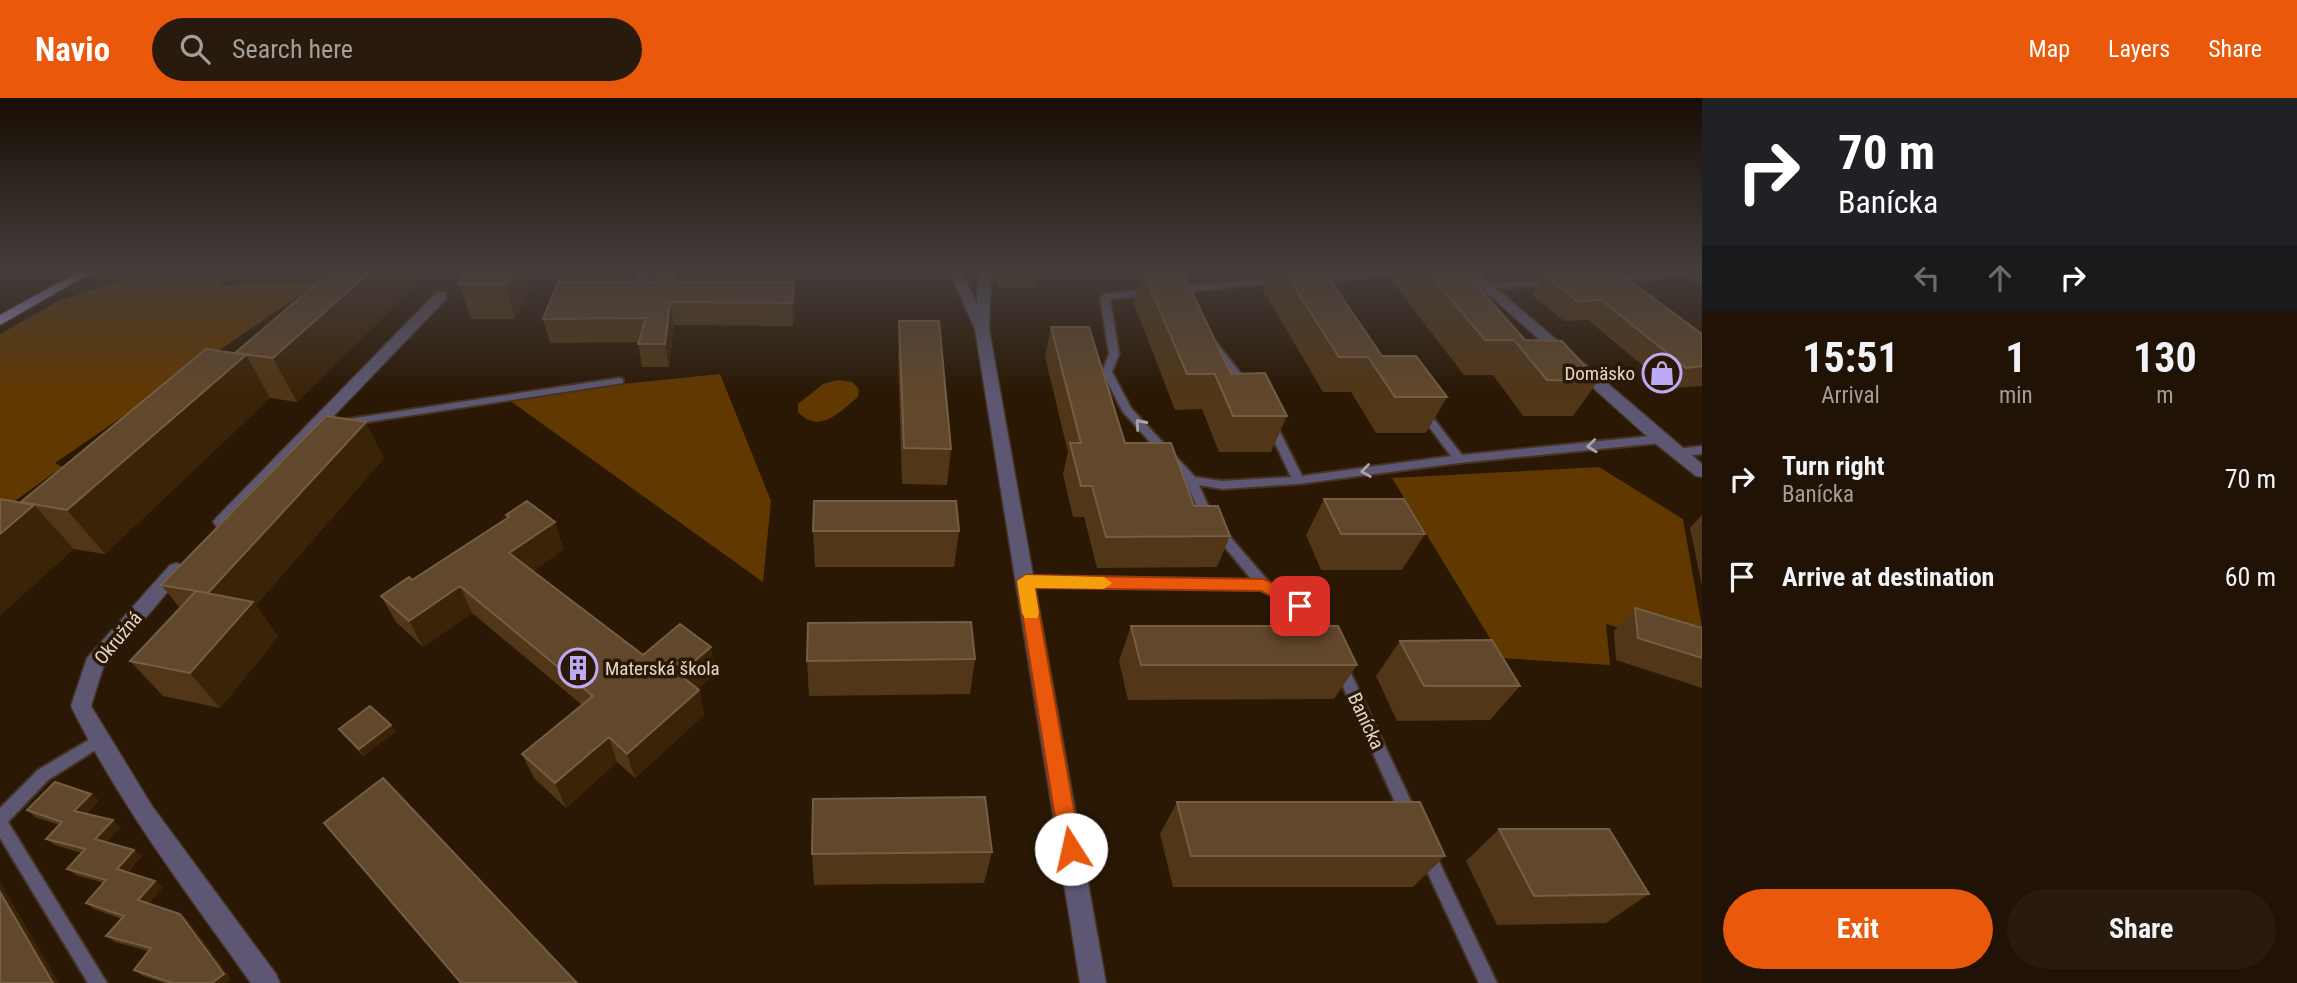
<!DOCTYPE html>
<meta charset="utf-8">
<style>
:root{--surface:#201204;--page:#281b0e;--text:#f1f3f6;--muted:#a29e9a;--accent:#ea580c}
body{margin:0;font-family:"Roboto Condensed",sans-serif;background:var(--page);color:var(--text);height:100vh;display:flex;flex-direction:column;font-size:26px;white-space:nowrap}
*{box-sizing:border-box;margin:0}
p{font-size:23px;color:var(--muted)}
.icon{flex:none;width:38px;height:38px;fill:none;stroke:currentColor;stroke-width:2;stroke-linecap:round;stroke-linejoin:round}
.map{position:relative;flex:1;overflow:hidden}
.side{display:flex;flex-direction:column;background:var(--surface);width:595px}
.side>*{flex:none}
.top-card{background:#202124;color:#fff;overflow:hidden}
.pin{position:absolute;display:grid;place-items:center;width:60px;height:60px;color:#fff;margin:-30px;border-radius:14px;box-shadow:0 4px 10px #0006}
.me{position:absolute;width:77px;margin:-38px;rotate:350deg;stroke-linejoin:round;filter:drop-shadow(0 0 5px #0008)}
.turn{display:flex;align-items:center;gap:24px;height:147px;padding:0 21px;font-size:32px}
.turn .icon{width:91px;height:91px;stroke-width:2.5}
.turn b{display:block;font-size:49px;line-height:60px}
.lanes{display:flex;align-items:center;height:66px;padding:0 21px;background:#0003;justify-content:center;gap:35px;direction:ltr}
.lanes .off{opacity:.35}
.eta{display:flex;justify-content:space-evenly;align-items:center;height:119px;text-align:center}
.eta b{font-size:42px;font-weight:700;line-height:49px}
.cta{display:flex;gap:14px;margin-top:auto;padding:14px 21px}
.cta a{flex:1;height:80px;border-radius:42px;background:var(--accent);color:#fff;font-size:28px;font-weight:700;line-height:80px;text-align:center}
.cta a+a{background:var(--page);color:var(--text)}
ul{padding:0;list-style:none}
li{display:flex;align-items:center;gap:21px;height:98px;padding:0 21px}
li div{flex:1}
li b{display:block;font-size:26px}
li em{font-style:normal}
header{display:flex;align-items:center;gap:42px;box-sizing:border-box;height:98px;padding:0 35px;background:var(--accent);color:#fff}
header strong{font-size:33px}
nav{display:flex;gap:38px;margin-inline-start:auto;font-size:24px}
.search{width:490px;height:63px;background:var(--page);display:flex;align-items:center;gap:18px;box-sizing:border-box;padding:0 24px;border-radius:38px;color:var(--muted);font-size:26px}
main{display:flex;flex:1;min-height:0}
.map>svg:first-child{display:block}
.green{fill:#623801}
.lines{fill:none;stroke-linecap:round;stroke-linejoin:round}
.lane-casing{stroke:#443321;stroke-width:4}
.street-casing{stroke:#443321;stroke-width:3}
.primary-casing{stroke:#443321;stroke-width:3}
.lane{fill:#5d5773;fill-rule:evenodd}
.street{fill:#5d5773;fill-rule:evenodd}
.primary{fill:#9f91cb;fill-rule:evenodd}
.wall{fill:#513617}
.shaded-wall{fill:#3b2308}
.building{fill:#61472b;stroke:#755e44;stroke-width:2}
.oneway{stroke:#ada3a7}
.route{fill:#ea580c;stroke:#983908;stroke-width:2}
.slow{fill:#f59e0b}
.labels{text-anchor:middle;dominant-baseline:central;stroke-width:7;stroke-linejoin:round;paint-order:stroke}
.poi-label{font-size:19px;fill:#e3d6ca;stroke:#2a1805;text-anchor:end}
.street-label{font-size:19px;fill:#e3d6ca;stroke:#2a1805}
</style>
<header>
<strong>Navio</strong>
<div class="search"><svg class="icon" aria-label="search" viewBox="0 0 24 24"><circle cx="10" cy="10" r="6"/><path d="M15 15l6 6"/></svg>Search here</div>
<nav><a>Map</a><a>Layers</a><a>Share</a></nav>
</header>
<main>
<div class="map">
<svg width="1702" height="885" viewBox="0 0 1702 885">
<rect width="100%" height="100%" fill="#2a1805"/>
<path class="green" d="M141,173h30l-9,7 54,-1 6,10 22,-4h73l-262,180 7,4 -62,45v-178l58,-33 56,-18z
M996,173h34l7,16h-38z
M720,276l51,127 -8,81 -254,-182 113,-16z
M838,282l14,2 7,7 -1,8c-19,15 -38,38 -60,15v-8l25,-20z
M1599,369l84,52 19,108v25l-96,-28 4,41 -108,-7 -110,-180z"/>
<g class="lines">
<defs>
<path id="lane" d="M640,173h8l-3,13 -7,-2z
M1379,173h34l-4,3 -95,7 -4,-3 4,-3z
M1677,173h25v3l-91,8 -4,-3 4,-3z
M1282,179l3,1v4l-111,11 -5,-3 5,-3z
M1554,182l3,1v4l-72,4 -5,-3 5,-3z
M1153,191l3,1v4l-46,5 9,55 -7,18 19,36 64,69 27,4 69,-4 -25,-53 5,-3 5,3 26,52 149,-20 -33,-44 5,-3 4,1 35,45 198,-20 5,4 -5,4 -201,20 -161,21 -76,5 -23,-4 14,32 56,65 54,30 12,27 -2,4 -5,1 -5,-1 -10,-24 -51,-29 -241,-6 -1,-3 1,-3 5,-2 226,4 -48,-58 -18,-40 -63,-70 -21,-40 7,-18 -9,-57 5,-3z
M1214,244l3,1 32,41v4h-8l-32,-43z
M619,280l4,1v4l-282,43 -5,-3 5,-3z
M1702,348v8l-25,3 -6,-4 6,-4z
M1340,561l5,2 2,4 69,147 2,5 -2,5 -6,2 -6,-2 -71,-157 2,-4z
M97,637l5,1 2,5 -2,5 -54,34 -40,42 99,161h-19l-88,-145v-30l38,-38z
M1426,746l6,3 65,136h-18l-61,-131 2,-5z"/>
<path id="street" d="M949,173h12l16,33 2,-33h12l-2,58 117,654h-26l-105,-654z
M1463,173h13l226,193v13l-6,-1 -45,-36z
M441,194l5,1v6l-218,227h-12l-3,-4 3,-4 220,-225z
M176,465l6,2 3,5 -3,5 -79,93 -12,38 61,100 124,168 4,9h-29c-64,-90 -131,-177 -180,-277l16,-48 83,-93z"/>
<path id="primary" d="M80,173h14l-94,54v-10z"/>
</defs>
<use href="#lane" class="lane-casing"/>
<use href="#street" class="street-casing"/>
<use href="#primary" class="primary-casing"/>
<use href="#lane" class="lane"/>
<use href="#street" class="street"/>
<use href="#primary" class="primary"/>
</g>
<path class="wall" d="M331,173h76l6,17 -116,114 -27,-4 -165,156 -32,-5 -52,-47 214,-149z
M467,173l63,17 -15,31h-44l-12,-35z
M661,173h14l2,11h117l1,23 -2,21 -119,-1 -5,42h-27l-4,-25 -88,1 -7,-24 114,-37z
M1142,173l89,103 56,42 -16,36h-52l-17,-43 -27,1 -41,-106z
M1271,173h53l58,85 65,41 -21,36h-50l-25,-41h-28l-60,-102z
M1393,173h71l61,69 73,41 -25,35h-50l-30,-41h-29l-74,-96z
M1693,173h9v16l-14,-10z
M1544,177l158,59v52l-32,2 -82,-68 -24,1 -32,-26z
M899,223l52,128 -4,36 -45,-1 -4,-128z
M1051,229l74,116 69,63 36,30 -13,31 -120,1 -13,-51h-11l-10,-43 5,-22 -23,-95z
M384,360l-128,147 22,32 -58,71 -57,-12 -33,-35 50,-53 -19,-23z
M1324,401l101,35 -23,36h-81l-15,-35z
M506,417l58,34 -31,22 110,84 73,18 -18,16 1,1 5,25 -69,63 -18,-16 -51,46 -32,-30 -12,-24 60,-49 -110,-92 -49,34 -27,-25 -15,-26 31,-16 95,-62z
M1702,417v71l-12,-58z
M813,433h146l-5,36h-139z
M1635,510l67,20v60l-86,-28 -2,-29z
M1131,528l226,39 -23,34 -206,1 -9,-39z
M1400,543l120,45 -30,34 -93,1 -21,-45z
M975,561l-5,35 -161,2 -2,-35z
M391,627l4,7 -32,24 -19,-20 -5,-7z
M99,702l-13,14 35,13 -15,15 36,14 -14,16 35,15 -14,16 38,16 44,60 -5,4h-62l-21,-7 -9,-6 14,-19 -33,-9 -9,-6 16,-17 -28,-10 -8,-6 18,-20 -28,-8 -9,-6 15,-16 -27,-8 -9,-6 13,-14 -24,-8 -8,-7z
M1177,704l268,54 -32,31h-240l-13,-53z
M1499,731l150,65 -43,29 -109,2 -31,-64z
M992,754l-8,31 -170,2 -2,-31z"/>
<path class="shaded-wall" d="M0,173h15l-4,4 -11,8z
M371,173h36l6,17 -116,114 -24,-44z
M512,173h13l5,17 -15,31 -10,-34z
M674,173h1l3,17 -2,16 -3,-22z
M794,184l1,23 -2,21 -1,-23z
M670,204l4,23 -5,42 -4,-23z
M246,257l24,43 -165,156 -38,-44z
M366,324l18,36 -128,147 22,32 -58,71 -30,-35 18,-80z
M34,407l40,44 -74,67v-82z
M555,424l9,27 -44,31 -11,-27z
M460,488l12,27 -49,34 -14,-26z
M711,549l5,26 -31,27 -6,-26z
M699,592l5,25 -69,63 -8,-24z
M391,627l4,7 -32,24 -4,-7z
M609,639l8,25 -51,46 -11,-25z
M91,696l8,6 -17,17 -8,-6z
M113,722l8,7 -18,18 -8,-6z
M134,752l8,6 -17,19 -8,-6z
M155,783l8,6 -17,19 -8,-6z
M0,784l59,101h-6l-53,-91z
M180,816l7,5 44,60 -5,4h-14z"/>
<path class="building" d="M331,173h40l-98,87 -38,-5z
M467,173h45l-7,14 -46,-1z
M661,173h13l-1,11h121l-2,21 -122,-1 -5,42h-27l8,-26 -103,1 15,-37h99z
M1143,173h39l49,103 34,-1 22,43h-54l-18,-42h-28z
M1284,173h40l58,85h34l31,41h-52l-27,-40h-29z
M1427,173h37l61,69 37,1 36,40 -51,-1 -33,-40h-29z
M1617,173l85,63v32l-16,2 -85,-68 -24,1 -33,-26z
M899,223h40l12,128 -47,-1z
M1051,229h38l36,116h46l23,63h24l12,30 -124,1 -14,-51h-11l-11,-43h11z
M206,251l40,6 -179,155 -46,-8z
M326,318l40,6 -158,171 -47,-8z
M0,401l34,6 -34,29z
M1324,401h80l21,35h-84z
M527,403l28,21 -46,31 134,102 37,-31 31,23 -32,27 20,16 -72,64 -18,-17 -54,46 -33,-29 71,-58 -133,-110 -51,35 -28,-25 28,-19 3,3 97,-63 -3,-2z
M814,403h142l3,30h-146z
M196,493l57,11 -63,71 -60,-12z
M1635,510l67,20v30l-64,-20z
M971,524l4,37 -168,2 1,-38z
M1131,528h207l19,39h-216z
M1492,542l28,46h-96l-24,-45z
M370,608l21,19 -32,24 -20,-20z
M383,680l194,205h-116l-137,-160z
M55,684l36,12 -17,17 39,9 -18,19 39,11 -17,19 38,12 -17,19 42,14 44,60 -12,9h-40l-38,-13 17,-22 -45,-12 18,-20 -38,-13 20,-23 -39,-11 18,-20 -39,-10 16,-17 -35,-12z
M985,699l7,55 -180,2 1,-55z
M1177,704h243l25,54h-254z
M1499,731h110l40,65 -115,2z
M0,794l53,91h-53z"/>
<defs><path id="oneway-chevron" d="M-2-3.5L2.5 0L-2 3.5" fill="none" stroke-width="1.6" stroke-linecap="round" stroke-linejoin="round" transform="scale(1.75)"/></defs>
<g class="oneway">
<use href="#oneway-chevron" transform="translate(1140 326) rotate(-132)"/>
<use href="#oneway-chevron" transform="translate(1592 348) rotate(174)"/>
<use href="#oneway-chevron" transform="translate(1366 373) rotate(172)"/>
</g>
<linearGradient id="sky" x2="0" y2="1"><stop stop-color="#170d03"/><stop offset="0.58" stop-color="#443d3b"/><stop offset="1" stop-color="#443d3b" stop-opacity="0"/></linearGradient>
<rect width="1702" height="296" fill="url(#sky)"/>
<path class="route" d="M1026,477l238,4 42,22 2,5 -2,4 -6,2 -39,-21 -226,-3 46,261 -3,7 -7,3 -8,-3 -3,-7 -43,-268z"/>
<path class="slow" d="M1026,477l78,2 8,6 -8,6 -69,-1 4,25 -2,5h-12l-3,-5 -5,-32z"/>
<defs>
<symbol id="shop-ring" viewBox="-11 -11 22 22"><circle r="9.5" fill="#2a1805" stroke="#bcaaf5" stroke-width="1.5"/><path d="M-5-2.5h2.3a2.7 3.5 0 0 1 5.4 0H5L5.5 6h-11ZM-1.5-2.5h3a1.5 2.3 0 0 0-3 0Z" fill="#bcaaf5"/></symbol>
<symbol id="building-ring" viewBox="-11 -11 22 22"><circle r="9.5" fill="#2a1805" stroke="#bcaaf5" stroke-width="1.5"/><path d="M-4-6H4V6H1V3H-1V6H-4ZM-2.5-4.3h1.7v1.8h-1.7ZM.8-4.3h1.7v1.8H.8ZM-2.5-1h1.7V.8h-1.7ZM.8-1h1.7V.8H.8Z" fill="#bcaaf5"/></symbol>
</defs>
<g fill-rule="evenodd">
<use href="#shop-ring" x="1640" y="253" width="44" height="44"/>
<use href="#building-ring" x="556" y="548" width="44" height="44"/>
</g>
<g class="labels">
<g class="poi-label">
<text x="1635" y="275">Domäsko</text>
<text x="605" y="570" text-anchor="start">Materská škola</text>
</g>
<g class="street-label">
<text transform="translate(118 540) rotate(-50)">Okružná</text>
<text transform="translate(1366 623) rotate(65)">Banícka</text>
</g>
</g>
</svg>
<div class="pin" style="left:1300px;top:508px;background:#d93025"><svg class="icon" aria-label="arrive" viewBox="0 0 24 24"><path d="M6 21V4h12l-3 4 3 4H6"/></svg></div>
<svg class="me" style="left:1071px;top:751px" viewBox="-20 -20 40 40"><circle r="19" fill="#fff"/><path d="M0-13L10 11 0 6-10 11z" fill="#ea580c"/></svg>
</div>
<section class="side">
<div class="top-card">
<div class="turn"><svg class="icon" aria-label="right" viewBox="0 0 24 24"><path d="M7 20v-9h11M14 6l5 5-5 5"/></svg><div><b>70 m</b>Banícka</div></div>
<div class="lanes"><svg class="icon off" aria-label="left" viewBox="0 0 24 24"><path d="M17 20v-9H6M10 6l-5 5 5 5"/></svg><svg class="icon off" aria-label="ahead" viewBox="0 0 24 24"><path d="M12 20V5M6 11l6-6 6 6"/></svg><svg class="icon" aria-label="right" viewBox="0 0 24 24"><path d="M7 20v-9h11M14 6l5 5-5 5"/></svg></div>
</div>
<div class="eta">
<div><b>15:51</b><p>Arrival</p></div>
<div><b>1</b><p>min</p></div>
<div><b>130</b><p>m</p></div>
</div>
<ul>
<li><svg class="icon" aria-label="right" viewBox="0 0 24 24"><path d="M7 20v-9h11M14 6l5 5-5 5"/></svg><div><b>Turn right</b><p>Banícka</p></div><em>70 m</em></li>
<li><svg class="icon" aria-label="arrive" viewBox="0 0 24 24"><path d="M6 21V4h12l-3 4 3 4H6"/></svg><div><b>Arrive at destination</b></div><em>60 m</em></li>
</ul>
<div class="cta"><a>Exit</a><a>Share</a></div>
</section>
</main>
